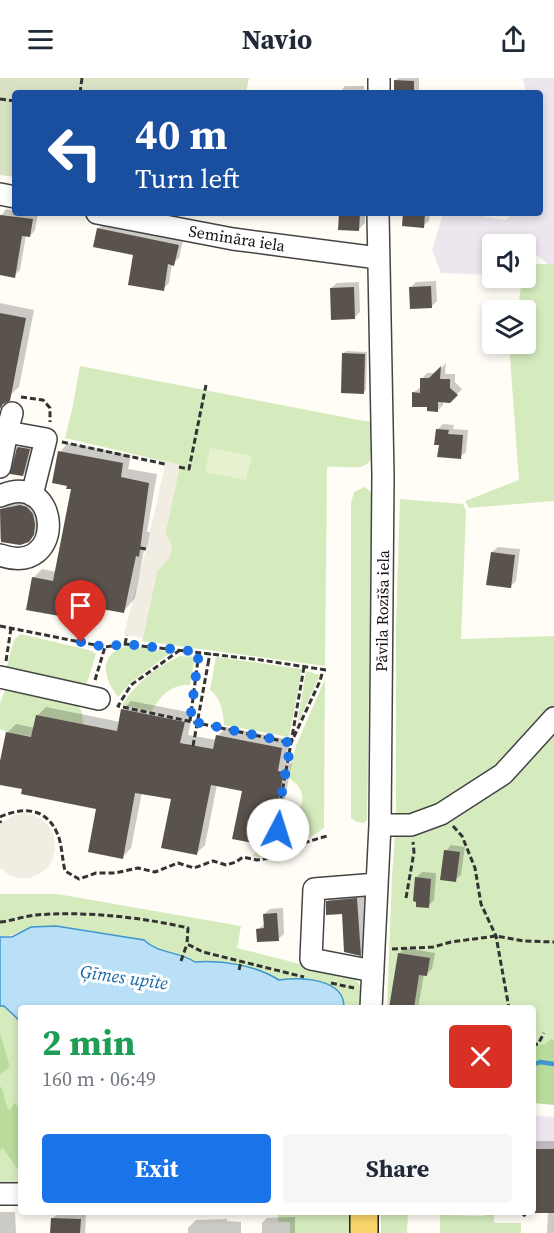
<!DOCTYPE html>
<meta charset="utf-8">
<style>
:root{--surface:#fff;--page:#f6f6f7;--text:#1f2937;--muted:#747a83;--accent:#1a73e8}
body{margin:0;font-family:"Source Serif 4",serif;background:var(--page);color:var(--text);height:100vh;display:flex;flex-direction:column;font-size:22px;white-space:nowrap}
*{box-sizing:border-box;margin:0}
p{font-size:20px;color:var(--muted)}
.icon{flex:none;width:33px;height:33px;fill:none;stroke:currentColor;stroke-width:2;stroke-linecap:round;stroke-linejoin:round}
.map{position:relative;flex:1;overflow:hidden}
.sheet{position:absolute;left:18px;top:927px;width:518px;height:210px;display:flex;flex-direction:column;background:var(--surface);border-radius:6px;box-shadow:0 3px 9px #0003}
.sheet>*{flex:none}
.banner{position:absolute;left:12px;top:12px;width:531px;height:126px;border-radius:6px;box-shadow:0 3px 9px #0003;background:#1a4fa0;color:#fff;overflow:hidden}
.buttons{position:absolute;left:482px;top:156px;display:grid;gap:12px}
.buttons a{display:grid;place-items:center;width:54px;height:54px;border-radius:6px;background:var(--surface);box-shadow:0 3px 9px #0003;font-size:30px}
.pin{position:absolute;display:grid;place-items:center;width:51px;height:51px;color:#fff;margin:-62px -26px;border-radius:50% 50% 50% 0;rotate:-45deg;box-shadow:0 0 6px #0007}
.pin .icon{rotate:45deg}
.me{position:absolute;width:66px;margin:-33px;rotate:5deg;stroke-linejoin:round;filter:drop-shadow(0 0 4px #0008)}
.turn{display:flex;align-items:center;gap:21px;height:126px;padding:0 24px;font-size:27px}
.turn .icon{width:78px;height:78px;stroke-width:2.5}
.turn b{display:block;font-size:42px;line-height:51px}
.round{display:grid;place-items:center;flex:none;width:63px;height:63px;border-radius:6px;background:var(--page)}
.headline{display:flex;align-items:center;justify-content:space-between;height:102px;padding:0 24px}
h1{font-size:36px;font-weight:700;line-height:45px;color:#1e9e55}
.action{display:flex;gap:12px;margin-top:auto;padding:12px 24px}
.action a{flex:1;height:69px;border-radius:6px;background:var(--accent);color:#fff;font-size:24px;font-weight:700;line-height:69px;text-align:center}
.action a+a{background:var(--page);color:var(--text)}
header{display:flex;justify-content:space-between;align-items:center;height:78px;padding:0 24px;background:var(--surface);font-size:27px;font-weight:700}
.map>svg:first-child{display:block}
.industrial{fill:#eee6ef}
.green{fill:#d5ebbd}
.forest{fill:#b9dc9c}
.cemetery{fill:#d9e3c4}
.pitch{fill:#e6f2cf}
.plaza{fill:#f1ede2}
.water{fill:#b9e0f7;stroke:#3f96cf;stroke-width:1.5}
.shadow{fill:#0003}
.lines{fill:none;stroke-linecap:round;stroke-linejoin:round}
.stream{stroke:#3f96cf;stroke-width:4.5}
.building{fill:#5a524d}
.minor-casing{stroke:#444;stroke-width:24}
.major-casing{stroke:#222;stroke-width:30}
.path{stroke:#333;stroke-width:3;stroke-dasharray:6 3;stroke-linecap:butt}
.minor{stroke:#fff;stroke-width:21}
.major{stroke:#f9d66b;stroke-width:27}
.path-bridge{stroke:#333;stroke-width:3;stroke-dasharray:6 3;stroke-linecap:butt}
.route{stroke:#1a73e8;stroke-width:10;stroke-dasharray:0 18}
.labels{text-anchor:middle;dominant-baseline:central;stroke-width:6;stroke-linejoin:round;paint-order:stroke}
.street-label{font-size:16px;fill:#111;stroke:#fff}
.water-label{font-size:18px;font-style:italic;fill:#1768a6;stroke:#fff}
</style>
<header><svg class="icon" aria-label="menu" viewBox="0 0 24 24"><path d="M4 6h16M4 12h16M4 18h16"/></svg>Navio<svg class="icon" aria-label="share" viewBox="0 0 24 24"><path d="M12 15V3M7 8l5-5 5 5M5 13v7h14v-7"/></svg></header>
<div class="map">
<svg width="554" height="1155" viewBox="0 0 554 1155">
<rect width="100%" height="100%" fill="#fffdf5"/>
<path class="industrial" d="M523,0h31v186h-6l-27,-21 -29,1v31l-51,-2 -9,-23 10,-33 6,-4h14l44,7 8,-7h26v-120h-14z
M532,1037l22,2v32h-21z"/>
<path class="green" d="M525,186h29v237l-85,7 -4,-7 54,-21 -10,-136h16v-34h-9l3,-8 3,-24h3z
M80,288l284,55h9c0,14 6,43 -13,46 -11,1 -22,-1 -33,0l-2,199 -183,-25 38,-176 -115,-27 7,-28z
M365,409l7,6 -5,327 -3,3 -7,-1 -6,-4v-315l3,-11z
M400,421l63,5 3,6 -5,129 93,-3v428l-21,1 -1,-57h-145l5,-131 4,-57v-194z
M20,556l69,16 7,4 -10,32 -80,-17 8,-29z
M130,568l41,6 -42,32 -11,13c-16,-20 -20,-46 12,-51z
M180,578l15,1 -5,28c-20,0 -29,10 -38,26l-30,-6c15,-23 33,-37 58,-49z
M216,579l86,12 -13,68 -65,-12c-1,-13 -3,-27 -14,-35z
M306,593l14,4 -23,50z
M325,601l-1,149 -16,11 -13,5 -13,-15c12,-10 27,-25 17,-42 -2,-3 -8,-7 -11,-10l8,-31z
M6,609l71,17 5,8 1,12c-31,8 -53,19 -83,5v-26z
M272,752l5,2 10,16c-11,7 -22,11 -35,8l11,-11 6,1z
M0,816h57l184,32 -4,22 71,18 46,10 9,15v17h-19v-6l-52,-24 -13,2c-24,-15 -57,-20 -84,-18 -16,-11 -37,-8 -51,-22 -35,-5 -73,-15 -108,-13 -13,1 -21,10 -36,10z
M0,928h4l17,16v161h-21z
M278,1134h70l5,7 2,14h-65v-11h-12z
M381,1134h27l-1,21h-26z
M485,1134h9v11h27v10h-81v-18l45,1z"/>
<path class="forest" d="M0,955l10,34 -10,7z
M551,961l3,1v65l-21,-2v2v-59l12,-2z
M0,1008c6,7 3,17 10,25l4,-8 7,6v65l-19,-27 -2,4z"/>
<path class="cemetery" d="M0,0h249l-3,15h-231v84l-15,-2z"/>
<path class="pitch" d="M210,370l42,8 -6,24 -41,-8z"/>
<path class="plaza" d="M166,383l14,4 -15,68 6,10 1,8 -4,9 -11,12 -14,66 -19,-4 22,-85z
M24,735l10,2 9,5 7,8 4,10 1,10 -2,10 -5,9 -9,7 -10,4h-11l-10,-4 -8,-6v-44l14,-9z"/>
<path class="water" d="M56,848l88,14c14,14 35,11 51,22 27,-2 60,3 84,18 22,-3 66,-2 65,28h-323v14l-17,-16h-4v-69h12l19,-10z"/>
<path class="shadow" d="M398,0h21v15h-24v-12z
M345,8h19v7h-25z
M6,131l9,2v2l23,1 -3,16 -5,6 -4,-1 -6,35 -6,6 -14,-2v-57z
M340,135h25v10l-6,6z
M405,135h25l-1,8 -6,5z
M104,145l79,17 -4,18 -7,6 -3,19 -6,6 -28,-35 -37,-25z
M436,203l1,20 -6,6 -20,-20 5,-5z
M359,204l1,30 -6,6 -23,-30 6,-5z
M0,225l34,7 -15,77 -9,8 -10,4z
M346,273l21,1 -1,38 -2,2 -21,-38z
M446,285l-1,11h10v8l7,7 -12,12h-7v4l-6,6 -23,-19 7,-5 1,-8 5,-6h9z
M443,346l11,1 -1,4 15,1 -2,22 -6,5 -20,-13 -3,-14z
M24,364l11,2 -6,25 -6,6 -5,-27z
M68,365l63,12 -3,14 29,5 -10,58h3l-3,15 -3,3 -9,48 -11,13 -22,-4 -1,5 -8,9 -60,-43 9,-9 15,3 16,-84 -13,-36z
M12,422l29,5 -4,26 -9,9 -8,4 -20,-5v-27z
M498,469l22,2 -4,32 -6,6 -18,-35z
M131,623l62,12 -5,22 29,5 1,-4 8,-9 64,13 -5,22 7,1 -15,73 -8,8 -25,-54 -27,-5 -12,60 -9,9 -24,-56 -30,-6 -11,56 -8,9 -25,-49 -98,-25v-14l7,-36 9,-9 19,4 2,-12 9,-9 74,15 2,-12z
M451,767l14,2 -4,28 -6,5 -9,-29z
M422,794l14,1 -2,27 -6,6 -12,-28z
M365,812l4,55 -9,9 -16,-41 -16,-12 9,-8z
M283,830l1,26 -6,5 -20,-10 7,-5 -1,-10 6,-5z
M405,870l30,5 -3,16 -6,5h-2l-6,34h-27l8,-54z
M532,1063h22v92h-7l1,-22h-16z
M0,1134h15l1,21h-16z
M58,1135l28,1 -1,19h-33v-14z
M295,1139v16h-33v-10l5,-5z
M227,1141v2l14,1v11h-53v-5l8,-8z"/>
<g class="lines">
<path class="stream" d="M532,987l8,-3 14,2"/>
</g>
<path class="building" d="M394,2l20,1v12h-20z
M339,135h21l-1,18 -21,-1z
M403,135h22l-1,15 -22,-2z
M0,137l33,4 -3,18 -8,-1 -7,42 -15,-3z
M97,150l82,17 -5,21 -6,-2 -4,27 -36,-6 5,-30 -40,-8z
M431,208l1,22 -22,1 -1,-22z
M354,209l1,32 -24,1 -1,-32z
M0,235l26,5 -16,83 -7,3 -3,5z
M342,275l23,1 -1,40 -23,-1z
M441,288l-1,13h10v9l8,7 -8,8 -12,-1v10l-11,-1v-4h-15v-15l8,1v-15h9z
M436,351l13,1 -1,4 15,1 -2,24 -24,-2 2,-12h-5z
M17,369l13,2 -7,27 -13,-2z
M58,373l65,12 -2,14 28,6 -10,74 -3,-1 -12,57 -28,-5 -3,14 -67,-12 6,-33 21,4 18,-92h-5l1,-3 -15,-3z
M20,427l7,2 6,7 2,10 -1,11 -5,7 -9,3 -19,-3 -1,-33z
M491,474l24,3 -4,33 -25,-3z
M121,631l64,13 -5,21 33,6 3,-14 66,13 -4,23 6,1 -15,74 -37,-7 10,-48 -31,-6 -14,70 -36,-7 10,-49 -36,-6 -12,66 -35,-7 8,-43 -75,-15 1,-5 -22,-4v-24l6,-29 25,5 5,-22 81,16z
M444,772l16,2 -4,30 -16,-2z
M415,799l16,2 -2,29 -13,-1v-5l-3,-1z
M357,820l4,58 -17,-4 -2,-38 -16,1v-14z
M277,835l2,28 -22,1 -1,-13 8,-1 -1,-14z
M398,875l32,5 -3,18 -8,-1 -5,33h-25z
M532,1071h22v64h-22z
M51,1140l30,1 -1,14h-30z"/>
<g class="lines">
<defs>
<path id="minor" d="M379,15v-15
M0,116l15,3
M97,135l136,26 145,19
M7,354l5,-19
M0,389l7,-35 39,7 -14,56
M0,418c62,-28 67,83 0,59
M0,599l99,22
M380,747h31l30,-11 62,-40 51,-56
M373,893l-62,-12 3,-70 63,-5
M371,930l9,-183 3,-349 -5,-263
M0,1116h21"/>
<path id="major" d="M364,1155v-21"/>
</defs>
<use href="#minor" class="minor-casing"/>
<use href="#major" class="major-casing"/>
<path class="path" d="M80,15l2,-15
M0,21l15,2
M21,319l22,3 7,8v14
M62,364l103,22
M179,389l10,2 17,-84
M140,470l6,1
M0,548l105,21 20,-3 136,16 65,10
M125,566l2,-9
M180,572l-49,35 -13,21 173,37 13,-76
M6,583l5,-33
M208,586l2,-11
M95,602l10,-33
M190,643l9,-69
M0,739c22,-10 46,-10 57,16 5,10 5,26 8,38l14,8 17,-6h19l23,-5 17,4 23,-9 16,5 19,-7 13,4 10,-3 7,-5 14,3 13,-2 14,-4 9,-8 34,-10
M0,743l1,2
M453,748l9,10 13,32 6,36 15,32 13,72
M293,768l-15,-16v-16l13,-71 29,-62 3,-11
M406,820l8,-46 -1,-10
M0,844c12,-1 24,-6 36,-7 48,-4 105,2 152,13l-1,16 16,8 101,25
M392,871l41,-2 18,-5 45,-6 28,5 30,1
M181,883l6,-17
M239,892l2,-8
M331,905l23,5
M532,967l6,-1 6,-11
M521,1134l5,5"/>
<use href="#minor" class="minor"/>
<use href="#major" class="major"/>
<path class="path-bridge" d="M193,668l15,-82"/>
</g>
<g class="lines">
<path class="route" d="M81,564l24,5 20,-3 74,8 -9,69 101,22 -13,71v16"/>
</g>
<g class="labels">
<g class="street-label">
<text transform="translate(237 160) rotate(9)">Semināra iela</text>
<text transform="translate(382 533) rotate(-89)">Pāvila Rozīša iela</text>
</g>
<g class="water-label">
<text transform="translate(124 899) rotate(8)">Ģīmes upīte</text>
</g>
</g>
</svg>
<div class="buttons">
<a><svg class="icon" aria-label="sound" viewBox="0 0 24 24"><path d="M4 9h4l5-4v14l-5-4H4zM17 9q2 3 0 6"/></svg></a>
<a><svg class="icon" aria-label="layers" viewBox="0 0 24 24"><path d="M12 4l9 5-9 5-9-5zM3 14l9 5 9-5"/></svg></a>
</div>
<div class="pin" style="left:81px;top:564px;background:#d93025"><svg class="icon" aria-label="arrive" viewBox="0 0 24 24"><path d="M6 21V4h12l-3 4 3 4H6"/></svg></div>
<svg class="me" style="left:278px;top:752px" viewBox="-20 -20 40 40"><circle r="19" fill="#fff"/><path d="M0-13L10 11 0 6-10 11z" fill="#1a73e8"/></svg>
<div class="banner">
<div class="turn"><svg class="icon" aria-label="left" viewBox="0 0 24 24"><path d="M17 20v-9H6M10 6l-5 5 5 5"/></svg><div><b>40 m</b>Turn left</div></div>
</div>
<section class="sheet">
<div class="headline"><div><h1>2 min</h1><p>160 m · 06:49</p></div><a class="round" style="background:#d93025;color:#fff"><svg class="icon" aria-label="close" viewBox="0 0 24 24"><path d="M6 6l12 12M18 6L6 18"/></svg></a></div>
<div class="action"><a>Exit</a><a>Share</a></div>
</section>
</div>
